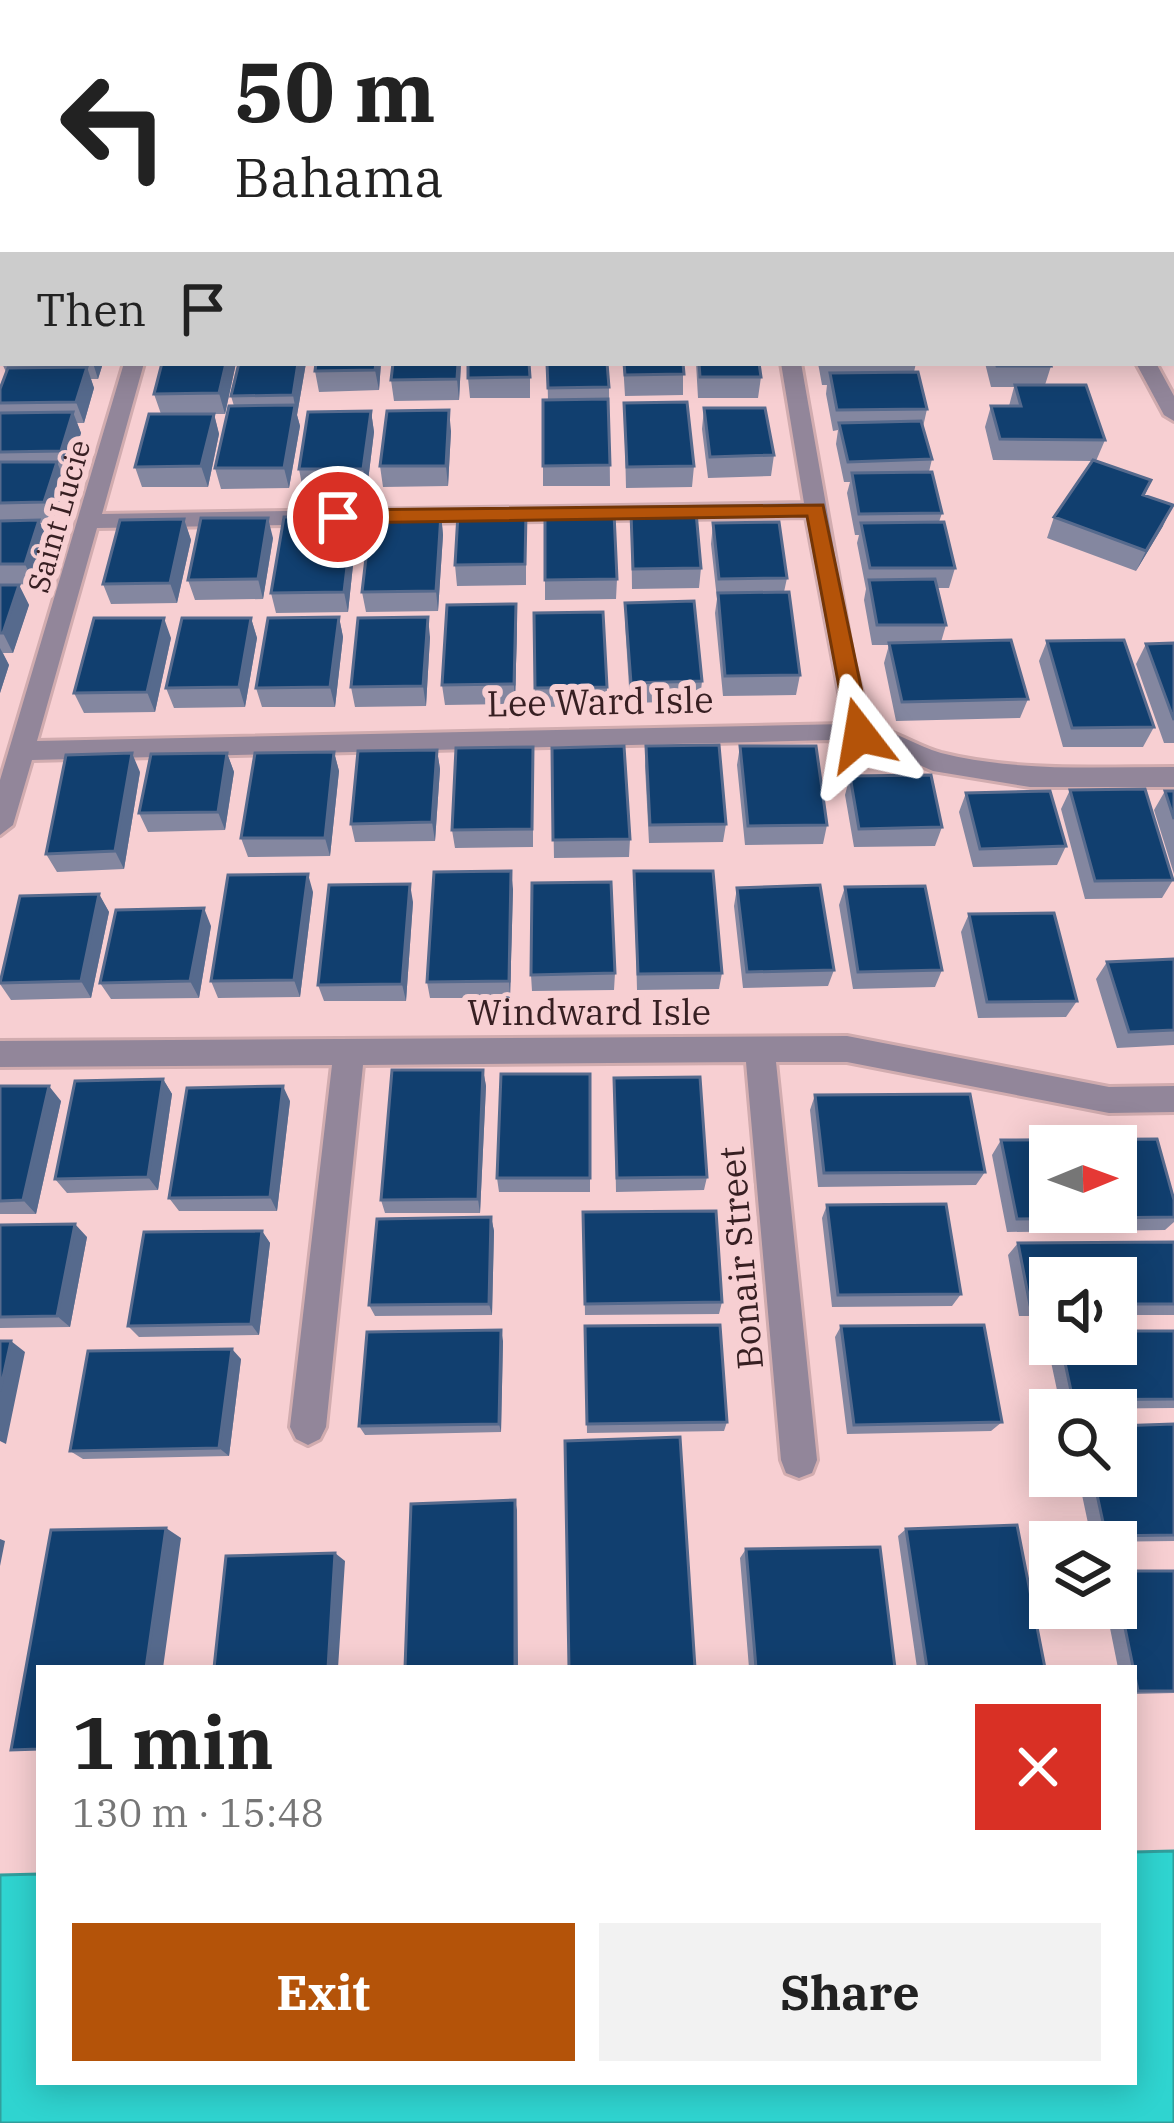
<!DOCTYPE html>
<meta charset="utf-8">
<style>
:root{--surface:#fff;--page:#f2f2f2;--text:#222;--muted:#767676;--accent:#b45309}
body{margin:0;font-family:"IBM Plex Serif",serif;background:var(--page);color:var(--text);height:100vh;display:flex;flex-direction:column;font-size:45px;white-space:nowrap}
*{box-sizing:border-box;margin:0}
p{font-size:39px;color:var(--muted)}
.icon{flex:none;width:66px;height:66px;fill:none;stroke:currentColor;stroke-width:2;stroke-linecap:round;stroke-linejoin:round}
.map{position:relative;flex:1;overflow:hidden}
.details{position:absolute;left:36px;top:1665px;width:1101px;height:420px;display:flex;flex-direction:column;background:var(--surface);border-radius:0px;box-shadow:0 6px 30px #0003}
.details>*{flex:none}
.hud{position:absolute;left:0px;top:0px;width:1176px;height:366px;box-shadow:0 6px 30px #0003;background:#fff;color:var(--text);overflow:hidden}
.needle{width:78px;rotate:89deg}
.buttons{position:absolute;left:1029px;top:1125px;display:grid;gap:24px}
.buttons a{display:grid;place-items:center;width:108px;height:108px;border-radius:0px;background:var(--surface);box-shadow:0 6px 30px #0003;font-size:60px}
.pin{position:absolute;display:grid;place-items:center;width:102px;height:102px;color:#fff;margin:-51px;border:6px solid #fff;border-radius:50%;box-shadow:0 3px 12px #0007}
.me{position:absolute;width:132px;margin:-66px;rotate:346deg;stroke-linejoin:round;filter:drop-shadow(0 0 9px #0008)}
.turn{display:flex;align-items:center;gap:42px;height:252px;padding:0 36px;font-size:54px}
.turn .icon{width:156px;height:156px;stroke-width:2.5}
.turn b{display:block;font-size:84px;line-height:102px}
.then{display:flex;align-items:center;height:114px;padding:0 36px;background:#0003;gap:24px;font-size:45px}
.round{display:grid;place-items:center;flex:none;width:126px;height:126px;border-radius:0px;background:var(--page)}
.summary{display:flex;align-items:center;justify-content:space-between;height:204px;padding:0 36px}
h1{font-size:72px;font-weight:700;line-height:90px}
.action{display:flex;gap:24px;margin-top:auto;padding:24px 36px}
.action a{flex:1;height:138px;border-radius:0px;background:var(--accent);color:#fff;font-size:48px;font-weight:700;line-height:138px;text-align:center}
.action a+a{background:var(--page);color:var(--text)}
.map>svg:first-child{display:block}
.water{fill:#2fd4d0;stroke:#319e9c;stroke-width:3}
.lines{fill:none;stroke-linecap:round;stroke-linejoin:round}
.street-casing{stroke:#d1acaf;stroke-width:6}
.secondary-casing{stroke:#d1acaf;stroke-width:6}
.street{fill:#92869a;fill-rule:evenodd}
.secondary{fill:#705d7b;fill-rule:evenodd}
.wall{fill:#8487a0}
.shaded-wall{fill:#566a8d}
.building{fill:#113f6f;stroke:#566a8d;stroke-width:3;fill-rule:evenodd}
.route{fill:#b45309;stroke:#753606;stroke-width:3}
.labels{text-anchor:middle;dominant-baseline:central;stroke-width:12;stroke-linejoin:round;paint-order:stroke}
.far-street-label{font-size:30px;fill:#371f22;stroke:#f7cfd2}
.street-label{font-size:36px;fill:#371f22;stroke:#f7cfd2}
</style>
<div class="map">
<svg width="1174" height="2123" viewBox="0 0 1174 2123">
<rect width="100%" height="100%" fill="#f7cfd2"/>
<path class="water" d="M1174,1851v272h-1174v-248l39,-1v208h1095v-230z"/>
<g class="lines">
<defs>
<path id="street" d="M988,0h16l2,3h-16z
M124,363h20l-42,151 702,-11 -23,-140h20l52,295 18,69c26,4 45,19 70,26 76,19 155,14 233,14v20h-144l-97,-16 -52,-23 -51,-8 -798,20 -19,65 -13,10v-55zM806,517l39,207 -808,17 60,-213z
M1136,363h20l18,33v25l-10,-6z
M847,1036l262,51 65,-1v26l-65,1 -262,-51h-71l41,398 -5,13 -13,5 -13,-5 -5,-13 -35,-398 -383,3 -37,362 -6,12 -12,6 -12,-6 -6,-12 42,-362 -332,2v-26z"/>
<path id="secondary" d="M41,0h16l-17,3z
M1173,40h1v10h-1z
M0,51h3v10h-3z
M1173,66h1v10h-1z
M3,93v15l-3,1v-15z"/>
</defs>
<use href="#street" class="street-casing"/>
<use href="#secondary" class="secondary-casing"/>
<use href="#street" class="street"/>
<use href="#secondary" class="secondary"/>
</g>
<path class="wall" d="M184,0h49l-1,3h-47z
M436,0h59h-19l-1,3h-38z
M513,0h63v3h-63z
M593,0h67v2l-66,1z
M873,0h59v3h-58z
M1062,0h54l-1,3h-51z
M3,352v11h100l-5,16h-7l3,9 -10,35h-7l4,10 -12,39h-7l4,11 -13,40h-13l8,18 -14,43 -34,1v-196l6,-17 -6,-13z
M236,363l-11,51h-11l5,20 -11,53h-66l-7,-20 26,-53 -7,-20z
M239,363h67l-9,52 3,11 -11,62 -68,1 -6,-21 19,-62 -3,-10z
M381,363l-2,27 -60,2 -4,-21z
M461,363l-2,37 -65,1 -3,-21z
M530,363v35h-60l-2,-20z
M547,363l62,24 1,99h-67v-20l5,-66z
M623,363h60v32l-58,1z
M696,363h63l2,14 -3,21h-60z
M818,363h98l-2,9 13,37 -4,18 9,32 -3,13 13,41 -3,9 16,46 -6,20h-12l9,37 -5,17 87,57 -8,19 -124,3 -12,-58 5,-18h-17l-8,-45 2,-11 -9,-46 2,-8h-4l-8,-42 3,-11h-6l-8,-38 2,-14 -5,1 -7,-37 1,-9h-5z
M985,363h65l1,3 -6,19 60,55 -9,21 55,19 -6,15 18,31 -27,45 -89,-33 7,-21 38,-56 -99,-1 -8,-33 6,-21h18l5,-19h-23z
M624,403l70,63 -2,21 -66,1z
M704,408l70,47 -3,21 -63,2 -6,-49z
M371,411l3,21 -7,57 -64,1 -4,-21z
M451,431l-3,55 -65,1 -3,-21z
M526,513v72l-69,1 -2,-21z
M631,513l70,55 -2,20 -67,1z
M441,514l2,21 -5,76 -72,1 -4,-20z
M545,514l72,65 -1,20 -71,1z
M184,519l7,21 -14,63 -66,1 -8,-20z
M713,523l74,55 -3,14 16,83 -4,20 -73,1 -8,-83 2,-14 -6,-55z
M356,537l-8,75 -72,1 -5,-20z
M273,538l-10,61 -68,1 -7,-20z
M0,585h19l10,20 -16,48h-10l6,12 -9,28z
M625,603l77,78 -2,20 -70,2 -5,-80z
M534,613l73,74v19l-72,1z
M339,617l4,20 -8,70h-73l-6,-19z
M251,618l6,20 -12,69 -71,1 -8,-20z
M517,624l-2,80 -70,1 -3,-20z
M430,637l-4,69 -71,1 -4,-20z
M171,638l-16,74 -71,1 -10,-20z
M1047,641l107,86 -11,20h-80l-24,-86z
M1174,643v100h-10l-28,-79 10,-20z
M646,746l80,78 -3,18 -74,1 -4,-77z
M740,746l87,79 -4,19 -78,1 -8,-80z
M533,747v100l-78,1 -3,-18z
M552,748l78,91 -1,18 -75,1z
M437,750l3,19 -5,72 -80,1 -4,-18z
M334,752l5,19 -9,85 -82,1 -7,-19z
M227,753l7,19 -9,58 -77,2 -9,-19z
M140,772l-16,97 -67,3 -11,-18z
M850,776l92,51 -7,19 -81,1 -9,-52z
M1070,790l103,90 -11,18 -77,1 -24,-90z
M1165,791h9v83l-20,-64z
M966,793l100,53 -9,19 -84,2 -14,-55z
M634,871l88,102 -3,16 -82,1z
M845,887l97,83 -7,17 -82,2 -14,-84z
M737,888l97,82 -6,16 -85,2 -9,-82z
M513,889l-3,109h-80l-3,-16z
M313,892l-13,105 -82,1 -7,-17z
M99,894l10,18 -18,86 -80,2 -11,-16v-5z
M413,902l-7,99h-82l-6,-16z
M969,914l108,87 -11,16 -88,1 -17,-86z
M211,926l-12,72 -88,1 -11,-16z
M1174,959v86l-57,3 -21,-69 11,-17z
M615,973l-1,17 -82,1 -1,-16z
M483,1070l3,16 -6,127h-95l-4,-13z
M590,1074v118h-91l-2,-14z
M614,1078l93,99 -3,13 -88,2z
M163,1079l9,15 -14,96 -91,3 -12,-14z
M0,1086l61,15 -25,113h-36z
M815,1095l170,77 -9,13 -158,2 -8,-77z
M290,1101l-13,110h-98l-10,-13z
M1001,1140l173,60v22l-9,8 -158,2 -15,-77z
M827,1205l134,89 -9,12 -120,1 -10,-89z
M583,1212l139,90 -3,12 -134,1z
M491,1217l3,14 -2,84 -117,1 -6,-11z
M0,1225l87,12 -17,90 -70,1z
M262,1231l8,12 -11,92 -120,2 -11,-11z
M1174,1242v73h-58v-37h-66v38h-31l-11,-61 10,-12z
M585,1326l142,96 -3,9 -137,2z
M841,1326l161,96 -11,9 -144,3 -12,-97z
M1174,1331v77l-113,1 -14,-66 3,-3v4h66z
M503,1341l-2,91 -136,3 -6,-9z
M241,1359l-12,97 -146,3 -13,-8z
M1174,1424v117l-82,1 -14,-66h38z
M906,1529l139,139h-128l-19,-132z
M746,1549l149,119h-146l-9,-110z
M1116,1571h58v122l-40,1v-26h-16l-12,-60h10z"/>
<path class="shaded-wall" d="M728,0h30l-12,3h-18z
M93,363h10l-5,16z
M226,363h10l-11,51 -6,-21z
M298,363h8l-9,52 3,11 -11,62 -5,-20 11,-62 -2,-11z
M376,363h5l-2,27 -4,-20z
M458,363h3l-2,37 -2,-21z
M87,367l7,21 -10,35 -8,-21z
M449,410l2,21 -3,55 -2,-20z
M371,411l3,21 -7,57 -4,-20z
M73,412l8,21 -12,39 -8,-21z
M214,414l5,20 -11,53 -7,-21z
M57,462l9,21 -13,40 -9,-21z
M1173,505l-10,21 -27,45 10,-20z
M441,514l2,21 -5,76 -2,-20z
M353,517l3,20 -8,75 -4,-20z
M268,518l5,20 -10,61 -5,-20z
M184,519l7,21 -14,63 -7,-20z
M39,520l9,21 -14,43 -9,-20z
M19,585l10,20 -16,48 -10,-20z
M516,604l1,20 -2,80 -1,-20z
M339,617l4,20 -8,70 -5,-20z
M428,617l2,20 -4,69 -3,-20z
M164,618l7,20 -16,74 -8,-20z
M251,618l6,20 -12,69 -6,-20z
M0,648l9,17 -9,28z
M437,750l3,19 -5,72 -3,-19z
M334,752l5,19 -9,85 -5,-18z
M132,753l8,19 -16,97 -9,-18z
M227,753l7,19 -9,58 -7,-18z
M511,871l2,18 -3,109 -1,-17z
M308,874l5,18 -13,105 -6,-17z
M410,884l3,18 -7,99 -4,-17z
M99,894l10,18 -18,86 -10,-17z
M204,908l7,18 -12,72 -9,-17z
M483,1070l3,16 -6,127 -2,-14z
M163,1079l9,15 -14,96 -10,-13z
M49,1086l12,15 -25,113 -13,-14z
M283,1086l7,15 -13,110 -7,-14z
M491,1217l3,14 -2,84 -3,-11z
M75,1224l12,13 -17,90 -13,-11z
M262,1231l8,12 -11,92 -8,-11z
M501,1330l2,11 -2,91 -2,-8z
M11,1341l14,11 -19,92 -6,-3v-50z
M232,1349l9,10 -12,97 -10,-8z
M515,1500l2,10 1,158h-3z
M166,1528l15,10 -18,130h-17z
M0,1539l5,2 -5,25z
M335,1553l10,8 -7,107h-10z"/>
<path class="building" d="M162,363h64l-7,30 -65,1z
M239,363h59l-5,32 -62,1z
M316,363h60l-1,7 -60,1z
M393,363h65l-1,16 -66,1z
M468,363h61l1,14 -62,1z
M547,363h60l2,24 -61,1z
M624,363h59l1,11 -59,1z
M699,363h60l2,14h-61z
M826,363h91l-91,1z
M996,363h54l1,3h-54z
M87,367l-11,35 -76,1v-14l8,-21z
M918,372l9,37 -90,1 -7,-37z
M1015,385h71l19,55 -105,-1 -9,-33h30z
M608,399l2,66 -67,1v-66z
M687,402l7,64 -67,1 -3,-64z
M295,405l-11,63h-69l14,-62z
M704,408h61l9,47 -64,2z
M449,410l-3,56h-66l7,-55z
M371,411l-8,58h-64l9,-57z
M73,412l-12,39 -61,1v-39z
M149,414h65l-13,52 -66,1z
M921,421l11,38 -84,3 -9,-39z
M1093,460l58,20 -8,15 30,10 -27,46 -92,-34z
M0,462h57l-13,40 -44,1z
M932,472l10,41 -83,1 -7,-41z
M696,512l5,56 -68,1 -2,-56z
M526,513l-1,51 -70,1 3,-51z
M614,513l3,66 -72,1v-66z
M441,514l-5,77 -74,1 9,-77z
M284,517h69l-9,75 -73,1z
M201,518h67l-10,61 -70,1z
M184,519l-14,64 -67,1 17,-64z
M39,520l-14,44h-25v-43z
M779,522l8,56 -68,1 -6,-56z
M944,522l11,46h-85l-9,-45z
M935,579l11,46h-69l-8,-45z
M0,585h19l-16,48h-3z
M789,592l11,83 -75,1 -7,-83z
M694,601l8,80 -71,2 -6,-80z
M516,604l-2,80 -72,1 5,-80z
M603,612l4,75 -72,1 -1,-75z
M339,617l-9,70 -74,1 12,-70z
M428,617l-5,69 -72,1 7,-69z
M94,618h70l-17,74 -73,1z
M182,618h69l-12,69 -73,1z
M1011,640l17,59 -126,3 -13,-59z
M1124,640l30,87 -82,1 -25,-87z
M1174,643v77l-28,-76z
M719,745l7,79 -76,1 -4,-79z
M624,746l6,93 -77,1 -1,-92z
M740,746h76l11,79 -79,1z
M533,747l-1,82 -80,1 4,-82z
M437,750l-5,72 -81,2 7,-73z
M334,752l-9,86h-84l14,-85z
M132,753l-17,98 -69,3 20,-99z
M227,753l-9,59 -79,1 12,-59z
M931,775l11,52 -83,2 -9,-53z
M1145,789l28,91 -78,1 -25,-91z
M1050,791l16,55 -86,3 -14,-56z
M1165,791h9v28z
M511,871l-2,110 -82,1 7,-110z
M634,871h79l9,102 -84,1z
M308,874l-14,106 -83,1 17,-106z
M611,882l4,91 -84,2 1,-92z
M410,884l-8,100 -84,1 11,-100z
M820,885l14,85 -87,2 -10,-84z
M925,886l17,84 -84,2 -13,-85z
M99,894l-18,87 -81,2 20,-87z
M204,908l-14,73 -90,2 16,-73z
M1054,913l23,88 -90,1 -18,-88z
M1174,959v71l-45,2 -22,-70z
M392,1070h91l-5,129 -97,1z
M501,1074h89v104h-93z
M700,1077l7,100 -90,1 -3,-100z
M163,1079l-15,98 -93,2 20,-98z
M0,1086h49l-26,114 -23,1z
M283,1086l-13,111 -101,1 18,-110z
M970,1094l15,78 -161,1 -9,-78z
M1157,1139l17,61v17l-157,2 -16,-79zM1050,1146h66v66h-66z
M946,1204l15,90 -123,1 -11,-90z
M716,1211l6,91 -137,2 -2,-92z
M491,1217l-2,87 -120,1 8,-86z
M75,1224l-18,92 -57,1v-92z
M262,1231l-11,93 -123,2 16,-94z
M1174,1242v62h-58v-26h-66v26l-20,1 -12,-62z
M720,1325l7,97 -140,2 -2,-98z
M984,1325l18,97 -148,3 -13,-99z
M501,1330l-2,94 -140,2 8,-94z
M1116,1331h58v68l-101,1 -12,-56h55z
M0,1341h11l-11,50z
M232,1349l-13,99 -149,3 18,-100z
M1174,1424v111l-68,1 -13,-60h23v-50z
M680,1437l15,231h-126l-4,-227z
M515,1500v168h-110l6,-164z
M1017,1525l28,143h-118l-21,-139z
M166,1528l-20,140h-107v81l-28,1 40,-220z
M880,1547l15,121h-139l-10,-119z
M335,1553l-7,115h-114l12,-112z
M1116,1571h58v120h-36l-22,-107z"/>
<path class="route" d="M823,505l48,230 -11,9 -12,-9 -41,-219 -469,7 -11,-6 11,-7z"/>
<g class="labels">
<g class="far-street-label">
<text transform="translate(58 516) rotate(-74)">Saint Lucie</text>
</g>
<g class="street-label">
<text transform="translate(600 701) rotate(-1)">Lee Ward Isle</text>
<text x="589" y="1011">Windward Isle</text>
<text transform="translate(740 1258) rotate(-95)">Bonair Street</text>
</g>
</g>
</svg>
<div class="buttons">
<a><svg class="needle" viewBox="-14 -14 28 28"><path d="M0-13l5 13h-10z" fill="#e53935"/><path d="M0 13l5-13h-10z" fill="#767676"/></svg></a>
<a><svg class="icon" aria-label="sound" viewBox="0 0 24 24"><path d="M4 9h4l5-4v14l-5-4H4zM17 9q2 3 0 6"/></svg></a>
<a><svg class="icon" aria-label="search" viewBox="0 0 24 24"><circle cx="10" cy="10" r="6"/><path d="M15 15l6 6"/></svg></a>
<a><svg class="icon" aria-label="layers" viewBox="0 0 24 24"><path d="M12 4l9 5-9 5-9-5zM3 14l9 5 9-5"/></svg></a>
</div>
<div class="pin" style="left:338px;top:517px;background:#d93025"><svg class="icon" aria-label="arrive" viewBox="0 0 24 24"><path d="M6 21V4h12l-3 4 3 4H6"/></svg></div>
<svg class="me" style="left:860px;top:735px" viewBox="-20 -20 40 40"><path d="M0-17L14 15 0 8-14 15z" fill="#b45309" stroke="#fff" stroke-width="4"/></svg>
<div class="hud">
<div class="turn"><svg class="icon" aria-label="left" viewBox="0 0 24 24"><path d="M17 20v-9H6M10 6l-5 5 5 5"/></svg><div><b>50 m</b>Bahama</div></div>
<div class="then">Then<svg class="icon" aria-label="arrive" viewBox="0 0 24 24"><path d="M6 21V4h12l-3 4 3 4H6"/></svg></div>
</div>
<section class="details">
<div class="summary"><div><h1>1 min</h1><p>130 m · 15:48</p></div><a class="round" style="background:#d93025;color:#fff"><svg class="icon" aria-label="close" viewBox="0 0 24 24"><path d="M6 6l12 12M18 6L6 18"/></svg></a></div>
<div class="action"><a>Exit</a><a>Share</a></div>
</section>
</div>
